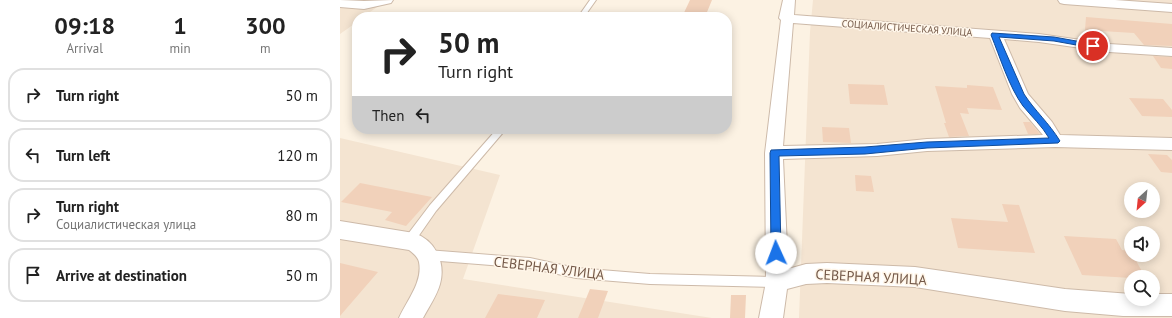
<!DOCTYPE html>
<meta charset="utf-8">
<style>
:root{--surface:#fff;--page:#f6f6f6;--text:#222;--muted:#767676;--line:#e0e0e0}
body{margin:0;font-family:"PT Sans",sans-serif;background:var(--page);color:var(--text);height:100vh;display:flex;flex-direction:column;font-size:15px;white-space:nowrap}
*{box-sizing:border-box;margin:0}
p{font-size:13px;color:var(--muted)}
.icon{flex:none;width:22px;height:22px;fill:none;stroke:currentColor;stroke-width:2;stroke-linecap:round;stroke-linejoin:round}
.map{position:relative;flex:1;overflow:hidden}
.details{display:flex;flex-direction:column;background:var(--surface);width:340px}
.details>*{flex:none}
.banner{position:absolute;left:12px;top:12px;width:380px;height:122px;border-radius:16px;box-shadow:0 2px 10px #0003;background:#fff;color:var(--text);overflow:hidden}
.needle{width:26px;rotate:207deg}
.tools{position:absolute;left:784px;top:182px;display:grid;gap:8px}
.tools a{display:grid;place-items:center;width:36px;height:36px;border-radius:50%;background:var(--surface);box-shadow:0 2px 10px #0003;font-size:20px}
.pin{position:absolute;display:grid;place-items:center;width:34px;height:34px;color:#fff;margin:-17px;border:2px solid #fff;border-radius:50%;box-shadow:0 1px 4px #0007}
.me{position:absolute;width:44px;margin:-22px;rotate:358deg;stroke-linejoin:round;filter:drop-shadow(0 0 3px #0008)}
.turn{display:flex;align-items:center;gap:14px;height:84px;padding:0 20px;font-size:18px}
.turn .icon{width:52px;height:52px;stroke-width:2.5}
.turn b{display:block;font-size:28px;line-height:34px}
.then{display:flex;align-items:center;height:38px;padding:0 20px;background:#0003;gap:8px;font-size:15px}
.eta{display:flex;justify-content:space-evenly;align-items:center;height:68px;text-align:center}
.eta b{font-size:24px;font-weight:800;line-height:28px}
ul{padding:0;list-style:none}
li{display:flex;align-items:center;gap:12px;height:54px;margin:0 8px 6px;padding:0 12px;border:2px solid var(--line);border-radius:16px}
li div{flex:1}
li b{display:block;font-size:15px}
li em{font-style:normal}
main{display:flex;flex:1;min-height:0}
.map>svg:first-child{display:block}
.residential{fill:#f4e4d1;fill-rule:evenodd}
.building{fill:#f1d1ba}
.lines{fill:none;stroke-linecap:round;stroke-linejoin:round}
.lane-casing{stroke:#cdbaa9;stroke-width:2}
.street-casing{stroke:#cdbaa9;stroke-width:2}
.lane{fill:#fff;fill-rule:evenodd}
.street{fill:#fff;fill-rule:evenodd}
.route{fill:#1a73e8;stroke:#114b97}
.labels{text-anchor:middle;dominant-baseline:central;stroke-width:3;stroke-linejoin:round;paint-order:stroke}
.far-street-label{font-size:10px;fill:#745949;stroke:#fff6e9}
.near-street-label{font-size:14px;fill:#745949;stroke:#fff6e9}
</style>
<main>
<section class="details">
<div class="eta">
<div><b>09:18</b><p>Arrival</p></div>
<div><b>1</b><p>min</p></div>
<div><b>300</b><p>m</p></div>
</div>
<ul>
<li><svg class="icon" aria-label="right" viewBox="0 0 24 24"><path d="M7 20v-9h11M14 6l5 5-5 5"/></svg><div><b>Turn right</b></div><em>50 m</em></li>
<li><svg class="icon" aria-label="left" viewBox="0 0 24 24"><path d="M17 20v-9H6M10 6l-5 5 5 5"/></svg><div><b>Turn left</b></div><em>120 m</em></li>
<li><svg class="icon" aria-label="right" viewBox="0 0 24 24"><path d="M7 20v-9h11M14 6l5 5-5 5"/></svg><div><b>Turn right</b><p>Социалистическая улица</p></div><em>80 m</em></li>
<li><svg class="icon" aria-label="arrive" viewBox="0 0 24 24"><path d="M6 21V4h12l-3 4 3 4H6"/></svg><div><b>Arrive at destination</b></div><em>50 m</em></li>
</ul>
</section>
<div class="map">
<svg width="832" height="318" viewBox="0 0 832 318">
<rect width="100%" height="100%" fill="#fcf2e3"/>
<path class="residential" d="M0,0h47l-24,17h-6v5l-17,12z
M473,0h359v318h-373l11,-286zM791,189h22v22h-22zM791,233h22v22h-22zM791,277h22v22h-22z
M0,138l160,37 -37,104 249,39h-372z"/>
<path class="building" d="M350,0h22l-7,17h-23z
M746,17l86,7v22l-28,-1 -10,-12 -49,-3z
M813,56l19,1v12l-11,-1z
M508,84l36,1 4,20 -38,-1z
M627,85l26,2 9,23 -35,-2 2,6 -9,-1 9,23 -20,1 -5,-14h2l-11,-37 32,2z
M789,98l34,1 9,11v7l-30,-1z
M683,122h7l10,12h-12z
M482,127l27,1 2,15 -28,-1z
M808,154l19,1 5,5v13l-11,-1z
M515,175l16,1 3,16 -18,-1z
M20,183l72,14 -26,29 -21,-6 7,-8 -51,-10z
M662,204l17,1 16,48 -77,-5 -7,-30 57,4z
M724,236l52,3 6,11 9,1v4h2l12,22 -14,1 -49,-3z
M0,263l38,9 -38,44z
M250,289l18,2 -10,27h-20z
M158,294l47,6 -8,18h-52z
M391,295h15l-1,23h-15z"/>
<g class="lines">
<defs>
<path id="lane" d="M250,0h6l-12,17h-6z
M157,129h9l-70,82 -23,33 -4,1 -4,-1 -1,-3 1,-3 25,-33z
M87,250l103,8 46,10 74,6 127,3 4,1 2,4 -2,4 -4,1 -127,-3 -74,-6 -46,-10 -103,-8 -4,-2 -1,-3 1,-3z"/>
<path id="street" d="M0,0l24,1 29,-1 -2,3 -27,6 -24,-2z
M443,0h12l-1,15 245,19 70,10 63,4v8l-63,-4 -70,-10 -35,-3 24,55 24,28 8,13 112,3v12l-117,-3 -128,4 -50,5 -94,3 5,110 18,-5 21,-1 88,4 150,22 66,5v5h22v-5h19v22h-49l-58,-5 -150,-24 -88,-4 -21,1 -19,5 -4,29h-24l7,-36 -1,-129 16,-133 -2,-2zM453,23l197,15 22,56 8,14 23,27 -116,4 -50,5 -94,2z
M718,0h57l57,4v8l-108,-8 -4,-1z
M0,221l74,12c21,7 32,29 26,51 -3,11 -11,23 -17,34h-24c8,-18 24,-36 20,-56 -1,-5 -6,-9 -10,-12l-69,-11z"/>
</defs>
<use href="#lane" class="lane-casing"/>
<use href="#street" class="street-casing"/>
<use href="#lane" class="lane"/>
<use href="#street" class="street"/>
</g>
<path class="route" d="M652,33l62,4 39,7 4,2 -4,2 -39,-7 -55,-4 25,57c11,17 25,29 36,47l-2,2 -131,5 -62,6 -86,2 2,97 -1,4 -4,1 -4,-1 -1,-4 -1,-100 1,-3 94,-3 62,-5 122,-4c-7,-12 -17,-21 -26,-32 -14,-19 -23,-49 -32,-71z"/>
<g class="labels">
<g class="far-street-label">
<text transform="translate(567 28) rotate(4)">СОЦИАЛИСТИЧЕСКАЯ УЛИЦА</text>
</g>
<g class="near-street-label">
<text transform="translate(209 268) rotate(7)">СЕВЕРНАЯ УЛИЦА</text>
<text transform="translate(531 277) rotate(3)">СЕВЕРНАЯ УЛИЦА</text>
</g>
</g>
</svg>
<div class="tools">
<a><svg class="needle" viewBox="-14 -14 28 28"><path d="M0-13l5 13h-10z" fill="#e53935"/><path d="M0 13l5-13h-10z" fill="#767676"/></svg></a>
<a><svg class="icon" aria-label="sound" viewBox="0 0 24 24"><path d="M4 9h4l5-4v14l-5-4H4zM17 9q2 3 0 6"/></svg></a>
<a><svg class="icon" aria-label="search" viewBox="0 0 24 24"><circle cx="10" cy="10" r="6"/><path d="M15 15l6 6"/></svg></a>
</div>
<div class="pin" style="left:753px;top:46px;background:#d93025"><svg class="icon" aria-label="arrive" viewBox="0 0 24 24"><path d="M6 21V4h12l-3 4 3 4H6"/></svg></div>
<svg class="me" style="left:436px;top:253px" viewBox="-20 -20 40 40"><circle r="19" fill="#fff"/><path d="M0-13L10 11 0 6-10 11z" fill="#1a73e8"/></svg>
<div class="banner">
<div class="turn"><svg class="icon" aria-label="right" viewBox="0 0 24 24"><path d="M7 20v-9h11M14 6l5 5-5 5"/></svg><div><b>50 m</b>Turn right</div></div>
<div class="then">Then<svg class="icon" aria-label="left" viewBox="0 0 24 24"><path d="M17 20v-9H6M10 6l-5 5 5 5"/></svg></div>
</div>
</div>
</main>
